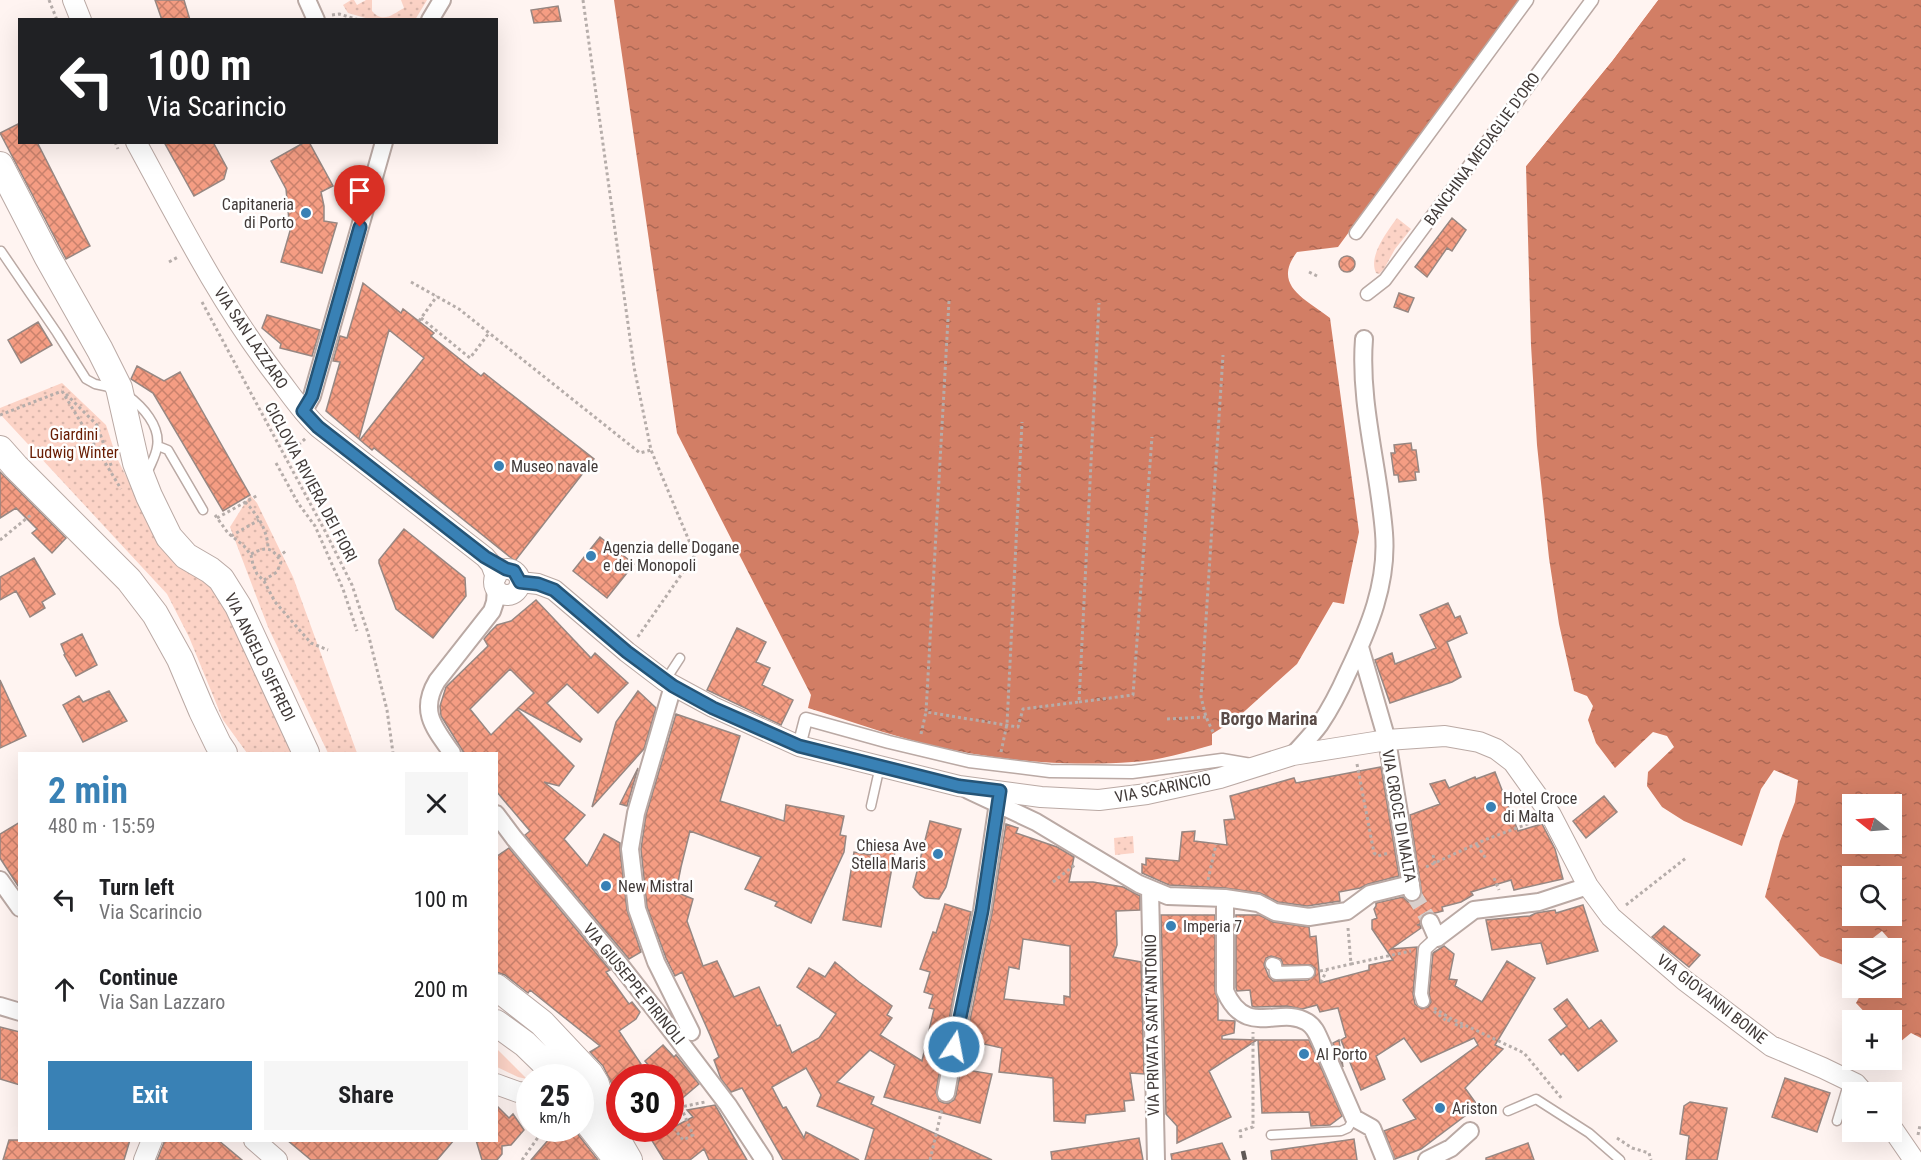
<!DOCTYPE html>
<meta charset="utf-8">
<style>
:root{--surface:#fff;--page:#f6f6f6;--text:#202124;--muted:#757577;--accent:#3981b5}
body{margin:0;font-family:"Roboto Condensed",sans-serif;background:var(--page);color:var(--text);height:100vh;display:flex;flex-direction:column;font-size:22px;white-space:nowrap}
*{box-sizing:border-box;margin:0}
p{font-size:20px;color:var(--muted)}
.icon{flex:none;width:33px;height:33px;fill:none;stroke:currentColor;stroke-width:2;stroke-linecap:round;stroke-linejoin:round}
.map{position:relative;flex:1;overflow:hidden}
.side{position:absolute;left:18px;top:752px;width:480px;height:390px;display:flex;flex-direction:column;background:var(--surface);border-radius:0px;box-shadow:0 6px 24px #0002}
.side>*{flex:none}
.top-card{position:absolute;left:18px;top:18px;width:480px;height:126px;border-radius:0px;box-shadow:0 6px 24px #0002;background:#202124;color:#fff;overflow:hidden}
.needle{width:39px;rotate:287deg}
.buttons{position:absolute;left:1842px;top:794px;display:grid;gap:12px}
.buttons a{display:grid;place-items:center;width:60px;height:60px;border-radius:0px;background:var(--surface);box-shadow:0 6px 24px #0002;font-size:30px}
.speed{position:absolute;left:516px;top:1064px;display:flex;gap:12px;font-size:30px;font-weight:700;text-align:center}
.speed>*{display:grid;place-content:center;width:78px;height:78px;border-radius:50%;background:var(--surface);box-shadow:0 6px 24px #0002;line-height:1}
.speed small{font-size:15px;font-weight:400}
.speed .limit{border:9px solid #d22;background:#fff;color:#111}
.pin{position:absolute;display:grid;place-items:center;width:51px;height:51px;color:#fff;margin:-62px -26px;border-radius:50% 50% 50% 0;rotate:-45deg;box-shadow:0 0 6px #0007}
.pin .icon{rotate:45deg}
.me{position:absolute;width:66px;margin:-33px;rotate:11deg;stroke-linejoin:round;filter:drop-shadow(0 0 4px #0008)}
.turn{display:flex;align-items:center;gap:21px;height:126px;padding:0 30px;font-size:27px}
.turn .icon{width:78px;height:78px;stroke-width:2.5}
.turn b{display:block;font-size:42px;line-height:51px}
.round{display:grid;place-items:center;flex:none;width:63px;height:63px;border-radius:0px;background:var(--page)}
.headline{display:flex;align-items:center;justify-content:space-between;height:102px;padding:0 30px}
h1{font-size:36px;font-weight:700;line-height:45px;color:var(--accent)}
.action{display:flex;gap:12px;margin-top:auto;padding:12px 30px}
.action a{flex:1;height:69px;border-radius:0px;background:var(--accent);color:#fff;font-size:24px;font-weight:700;line-height:69px;text-align:center}
.action a+a{background:var(--page);color:var(--text)}
ul{padding:0;list-style:none}
li{display:flex;align-items:center;gap:18px;height:90px;padding:0 30px}
li div{flex:1}
li b{display:block;font-size:22px}
li em{font-style:normal}
.map>svg:first-child{display:block}
.grass{fill:url(#grass-dots)}
.garden{fill:#fcd3c6}
.water{fill:url(#water-ripples);fill-rule:evenodd}
.pier{fill:#fff4f1}
.building{fill:url(#building-cross-hatch);stroke:#978782;stroke-width:1.5;fill-rule:evenodd}
.lines{fill:none;stroke-linecap:round;stroke-linejoin:round}
.minor-tunnel{stroke:#d9cfcc;stroke-width:16;stroke-dasharray:16 8;stroke-linecap:butt}
.service-casing{stroke:#baa9a4;stroke-width:11}
.pedestrian-casing{stroke:#baa9a4;stroke-width:15}
.minor-casing{stroke:#baa9a4;stroke-width:20}
.tertiary-casing{stroke:#baa9a4;stroke-width:22}
.primary-casing{stroke:#baa9a4;stroke-width:28}
.path{stroke:#b6adaa;stroke-width:3;stroke-dasharray:3 3;stroke-linecap:butt}
.service{stroke:#fff;stroke-width:8}
.pedestrian{stroke:#fff;stroke-width:12}
.minor{stroke:#fff;stroke-width:16}
.tertiary{stroke:#fff;stroke-width:20}
.primary{stroke:#fff;stroke-width:26}
.rail{stroke:#605856;stroke-width:4.5;stroke-dasharray:9 4.5;stroke-linecap:butt}
.route-casing{stroke:#255476;stroke-width:15}
.route{stroke:#3981b5;stroke-width:10}
.poi-dot{fill:#3981b5;stroke:#fff;stroke-width:2}
.labels{text-anchor:middle;dominant-baseline:central;stroke-width:5;stroke-linejoin:round;paint-order:stroke}
.street-label{font-size:16px;fill:#413a38;stroke:#fff}
.poi-label{font-size:16px;fill:#413a38;stroke:#fff;text-anchor:start}
.park-label{font-size:16px;fill:#681c02;stroke:#fff}
.neighbourhood-label{font-size:18px;font-weight:bold;fill:#5b4c48;stroke:#fff}
</style>
<div class="map">
<svg width="1921" height="1160" viewBox="0 0 1921 1160">
<defs>
<pattern id="grass-dots" width="8" height="8" patternUnits="userSpaceOnUse" patternTransform="scale(1.5)"><rect width="8" height="8" fill="#fcd3c6"/><path d="M2 2h.1M6 6h.1" fill="none" stroke="#d9b6ab" stroke-width="1.8" stroke-linecap="round"/></pattern>
<pattern id="water-ripples" width="26" height="14" patternUnits="userSpaceOnUse" patternTransform="scale(1.5)"><rect width="26" height="14" fill="#d27e65"/><path d="M2 4q2-2 4 0t4 0M15 11q2-2 4 0t4 0" fill="none" stroke="#ac6854"/></pattern>
<pattern id="building-cross-hatch" width="8" height="8" patternUnits="userSpaceOnUse" patternTransform="scale(1.5)"><rect width="8" height="8" fill="#f59d83"/><path d="M0 0l8 8M0 8l8-8" fill="none" stroke="#c8816c"/></pattern>
</defs>
<rect width="100%" height="100%" fill="#fff4f1"/>
<path class="grass" d="M351,0h3l3,5 9,-5h6v11c11,13 21,3 32,-3l-3,-8h26l-12,20 -46,-1 -21,-6 -5,-8z
M1397,218l14,11 -16,20 -11,20 -5,5 -3,-1c-8,-17 11,-41 21,-55z
M62,383l44,42 10,31 46,92 7,9 35,22 20,23 73,151h-50l-24,-33 -34,-83 -22,-43 -167,-180v-6z
M250,495l7,8 36,74 64,176h-29l-60,-126 -38,-100z
M1133,836l1,17 -19,2 -1,-17z"/>
<path class="garden" d="M496,1049h1l30,30 -9,-2 -21,-10z"/>
<path class="water" d="M614,0h905l-181,247 -41,5c-26,34 10,48 33,66l29,214 -15,72 -11,-2 -36,62 -61,55 -24,15v11c-26,7 -53,16 -80,17 -66,5 -142,-2 -206,-18 -40,-10 -79,-24 -118,-36l3,-13 -134,-262z
M1658,0h263v1038l-10,-5 -11,9 -8,-7v-15h-20l-16,-17 9,-16h27v-39h-7l4,-9 -7,-8 -22,17h-8v10l-6,8 -26,-10 -55,-59 15,-56 15,-39 3,-22 -24,-10 -13,19 -19,57 -58,-25 -22,-14 -15,-21 1,-14 26,-25 -7,-11 -14,-4 -38,36 -19,-25 -8,-23 5,-14 -6,-10 -13,-5 -15,-67 -10,-66 -12,-113 -6,-100 -5,-179 86,-105zM1852,804h40v39h-40zM1852,876h40v39h-40z"/>
<path class="pier" d="M1654,0h4l-46,61 -86,105 -3,-1 87,-106z"/>
<path class="building" d="M155,0h29l6,20h-28z
M558,6l3,15 -27,2 -3,-13z
M20,123v19h17l53,104 -24,13 -66,-126z
M164,142h49l14,26 -3,11 -30,17z
M305,142h4l24,44 -12,6 3,14v15l13,2 -15,50 -41,-11 9,-31 -4,-42 -15,-28z
M1452,218l14,12 -14,21 -5,-3 -20,29 -12,-10z
M1339 264a8 8 0 1 1 16 0a8 8 0 1 1-16 0Z
M363,283l38,30 2,-4 31,24 -3,3 50,40 3,-3 110,86 -79,102 -141,-113 -2,2 -12,-10 64,-82 -35,-28 -30,109 -33,-28 14,-49 -7,-1 7,-25 7,2z
M1399,293l15,5 -6,14 -14,-5z
M267,315l53,15 -8,26 -32,-8 1,-4 -19,-16z
M38,322l14,23 -31,18 -13,-23z
M137,366l27,15 16,-9 70,123 -27,16 -70,-118 -22,-14z
M1411,443l1,7h4l3,22h-4l1,8 -17,2 -1,-7h-4l-3,-22h4l-1,-8z
M0,472l66,66 -14,15 -20,-20 5,-4 -21,-21 -16,10z
M404,529l61,49 1,18 -33,42 -37,-29 -17,-46v-3z
M600,537l34,27 -27,34 -34,-27z
M34,558l21,36 -13,8 3,6 -15,9 -14,-26 -16,9v-23z
M536,600l55,58 4,-5 33,30 -30,30 -31,-29 -20,19 35,36 -2,3 -62,-34 16,-15 -24,-24 -40,40 21,26 26,-26 57,57 -15,20 -15,-4 41,33 -21,24 23,27 17,-32 16,9v7l7,60 14,42 -12,7 -104,-124 5,-4 -34,-40v-38h-32l-23,-37 -1,-10 6,-19 42,-41 -4,-7 6,-7 7,-7 14,-4z
M1448,603l7,15 5,-2 7,17 -20,9 14,35 -9,5 -62,21 -15,-43 17,-7 3,11 41,-16 -16,-33z
M737,628l29,14 -10,20 14,6 -8,17 31,15 -12,25 -74,-35z
M82,634l15,31 -21,11 -12,-21 1,-1 -4,-10z
M0,680l26,56 -26,12z
M109,691l18,30 -44,21 -20,-37 16,-9 4,6z
M638,691l18,17 -12,41 -52,58 24,-85z
M676,714l64,22 -20,65 64,20 2,-16 58,11 -4,19 6,1 -2,16 -33,71 -36,-17 2,-4 -32,-13 16,-32 -71,-26 -9,36 -5,25 17,7 -6,22 16,45 14,-5 17,36 25,-10 18,39 3,-1 12,28 27,-15 17,-24 -39,-27 12,-19 16,9 10,-15 24,20 33,24 -5,9 5,3 -12,17 42,26 12,-52 -5,-1 4,-13 -9,-3 6,-20 -10,-3 13,-37 3,1 9,-29 26,8 -18,86 -17,94 3,9 5,2h5l5,-3 2,-5 5,-26 31,5 -12,49 -96,-26 11,-32 -25,-15 -33,32 37,15 -3,7 121,56h-127l9,-31 -57,-23 4,-11 -15,-27 -34,19 11,21 3,-1 18,31 2,-6 53,28h-76l-41,-72 -11,4 -10,-13 -7,-19 5,-3 -9,-22 -28,-63 -7,4 -9,-18 -19,-51 -6,-58 5,-34z
M1381,767l18,109 -31,8 -8,4 -21,4 1,9 -33,5 -29,-4 -18,-9 -35,-5 -56,-3 -27,-12v-9l4,1v-7l33,3 3,-29 13,-1 -1,10 33,4 -3,-25 11,-1 -5,-23 64,-18 2,5z
M638,768l-11,38 -7,-2z
M1495,772l23,59 24,-7 13,25 8,30 -49,11 -3,-10 -40,12 2,3 -12,7 -19,5 1,4 -8,2h-10l-4,3 -1,8 -3,1h3l1,3 -30,21 26,-2 -4,47 2,10 7,5 6,-2 3,-5 -2,-9 4,-40 11,-7 10,8 -5,25 8,1 -2,6 27,16 25,-41 28,17 -40,67 8,4 -38,39 13,18 -57,43 -26,10 -11,-28 32,-12 -13,-19 75,-55 -4,-7 -53,24 -17,-24 -28,18 9,23 -24,11 -20,-50 5,-3 -8,-29 -18,4 -3,-7 -15,4 -15,-3 -32,1 -3,-1 -2,-16 -13,1 -1,-3v-73h23l14,7 36,5 1,10 6,-1 4,47 49,-13v-5l24,-5 -21,-31v-9l5,-2 -3,-9 2,-3v-3l27,-6 5,5h6l5,-2 3,-5 -12,-80 30,-11 -10,-20 15,-4 4,8 26,-11 1,2zM1271,956l10,3 2,6h28l4,3v7l-7,5 -35,1 -4,-4 -5,-12 2,-7z
M1604,796l13,16 -31,26 -13,-17z
M930,821l31,8 -15,58 -7,12 -14,-1 -5,-3 -7,-8z
M20,822v67l-20,-31v-24z
M1006,824l12,4 -2,5 41,14 17,10 -5,25h24l30,5 17,9v14l-24,1 1,34 -4,12 28,5 3,112 -14,-1 4,27 -10,1 1,10 -39,4 -1,8 -31,-2 -1,-43 -54,-6 3,-24 -36,-8 26,-127zM1023,939l47,7v51l-6,-1v9l-60,-6 5,-32 10,2z
M874,841l22,5 -15,81 -38,-7 11,-68 17,3z
M509,848l101,122 -4,2 23,32 3,-2 8,10 -4,7 -17,12 22,33 -17,13h-4v4l-4,2 -1,-2 -3,3 -9,-18 -13,-14 10,-6 -70,-56 -2,3 -23,-18 -9,-3v-115z
M1583,905l15,46 -51,13 -6,-21 -49,7 -6,-30 44,-4 6,-3 19,-3 1,3z
M1161,915h54v76l3,9v20l17,1 -1,12 -12,3v3l35,1 -48,31 22,46 -54,26v-17l-11,-12z
M1664,926l36,29 -11,12 -37,-30z
M1567,999l22,30 12,-9 16,21 -39,30 -15,-18 -2,2 -12,-15 18,-14 -13,-17z
M0,1027l20,5v53l-20,-6z
M1258,1040h51l33,76 -12,9 -19,1 -2,-14 -47,1z
M1339,1040l4,27 -10,-24z
M663,1045l11,12 2,-2 23,29 -20,17 -9,-10v-14h-12l-13,-16z
M1785,1078l45,15 -13,39 -45,-15z
M1690,1102l37,6 -10,52h-31l3,-24 -9,-2 4,-28z
M496,1105l13,13 4,-4 11,16 -13,15 -9,1v8l-5,6h-15l-6,-20h20z
M715,1105l32,55h-38l-5,-11 -14,11h-26l-13,-21 42,-22 -6,-7z
M560,1128h13l25,32h-67l24,-28z
M1139,1138l4,22h-91l-1,-8z
M1354,1139l3,21h-85l-1,-9z
M9,1140h121l-6,20h-121z
M165,1140h53l24,20h-85z
M287,1140h167l-17,20h-126z
M1222,1143l8,17h-58l-1,-6z
M1528,1143l6,17h-48v-2z"/>
<g class="lines">
<path class="minor-tunnel" d="M1412,892l18,30"/>
<defs>
<path id="service" d="M1,251l56,82 29,46 9,5 19,4
M127,395c15,11 34,31 30,52 -1,9 -7,18 -10,27
M158,446l10,4 35,60
M665,681l15,-23
M871,806l9,-40
M1508,1111l28,-12 53,34 31,27
M1837,1121l12,-40
M1271,1135l70,-4 7,-3 6,-10"/>
<path id="pedestrian" d="M1356,233l171,-233
M1367,294l18,-14 207,-280
M799,746l7,-27 83,23 80,19 81,10 82,1 90,-12 29,5
M1272,964l3,1 1,8 32,-1
M1423,1001l-2,-7 4,-45 12,-11"/>
<path id="minor" d="M307,0l9,20
M430,20l12,-20
M303,412l9,-16 72,-254
M1360,647l27,93 25,152
M673,686l-37,127 -6,36 7,60 19,53 35,70
M452,753c-18,-25 -33,-42 -15,-72l55,-70 3,-9 1,-13
M1293,755c9,-10 19,-20 27,-31 11,-16 20,-34 28,-52 21,-44 40,-89 36,-139 -5,-65 -25,-129 -20,-194
M968,790l68,32 103,62 29,12 57,2 33,5 17,9 34,5 38,-6 23,-17 41,-10
M496,814l18,24 106,127 54,69 54,71 36,55
M0,880l20,28
M1150,889l6,271
M1225,898v93c21,48 55,14 82,31 7,4 10,11 13,18l34,78 18,10 13,32
M1430,922l7,16 37,-28 65,-8 49,-16
M0,1006l20,6
M946,1093l17,-93 19,-89 17,-115
M1427,1160l24,-12 19,-17"/>
<path id="tertiary" d="M73,0l8,20
M136,142c43,79 84,160 139,232 14,18 26,37 43,53l167,130 6,7 5,13
M494 582a13 13 0 1 1 26 0a13 13 0 1 1-26 0Z
M520,582l18,2 16,6 73,62 38,29 48,26 86,39 160,40 82,11 58,3 48,-6 73,-16 73,-23 94,-15 58,-4 34,6 17,7 17,13 38,53 37,71 23,31 73,63 87,66 52,22 33,16 7,8
M496,1084l22,8 12,1
M1892,1128l22,32
M254,1140l23,20
M144,1160l8,-20"/>
<path id="primary" d="M0,165l47,91 53,94 19,38 17,75 13,33 20,41 17,19 24,14 11,9 17,27 68,147
M0,449l16,18 113,113 26,34 25,45 22,52 16,33 6,9
M496,987l46,36 48,51 6,10 11,38 22,38
M496,1023l29,21 34,33
M580,1113l30,38"/>
</defs>
<use href="#service" class="service-casing"/>
<use href="#pedestrian" class="pedestrian-casing"/>
<use href="#minor" class="minor-casing"/>
<use href="#tertiary" class="tertiary-casing"/>
<use href="#primary" class="primary-casing"/>
<path class="path" d="M49,0l8,20
M583,0l51,367 17,83 44,105 -58,83
M332,15l7,-1 20,6
M115,142l3,7
M169,262l9,-5
M1309,272l8,4
M411,282l48,27 181,144 11,-3
M949,301l-23,411 92,15 5,-18 56,-7 20,-399
M202,302l123,229 27,54 16,48 19,77 6,43
M421,318l49,40 19,-25
M419,321l18,-25
M62,391l59,98
M66,394l31,31 15,43
M0,415l62,-24
M294,449l12,-11
M276,463l22,40 17,23 28,63 14,42
M245,502c13,13 23,29 23,47
M215,515l13,18 16,13 7,9 2,10 4,9 7,7 11,21 36,41 17,7
M217,518l41,-23
M231,536l28,-16
M0,540l32,-26
M251,554c16,-8 21,-7 30,8l-4,10 -13,8
M278,557l8,-6
M1079,702l54,-7 19,-258
M1167,719l39,-2
M1213,732l-7,-15 -5,-20 22,-342
M921,734l5,-22
M1001,752l6,-28 15,-302
M1357,764l17,89 4,3 11,-3
M1477,845l10,15
M1433,855l3,12
M1426,867l61,-28 46,-17
M1494,878l5,12
M1208,880l8,-36
M1053,882l23,-18
M1626,905l60,-47
M1348,928l3,36 60,-13
M1320,971l31,-7
M1320,981h2l4,-10
M1434,1008l16,10 74,35 39,47
M1434,1013l1,-1 13,10 2,-4
M1455,1024l6,3 2,-2
M670,1123l13,17 10,-5 -12,-28 24,-5
M1918,1135l2,-10
M1241,1138l-1,-7 13,-4v-95
M1617,1138l15,10 17,5 2,7
M522,1160l17,-24 10,-8
M930,1160l12,-51"/>
<use href="#service" class="service"/>
<use href="#pedestrian" class="pedestrian"/>
<use href="#minor" class="minor"/>
<use href="#tertiary" class="tertiary"/>
<use href="#primary" class="primary"/>
<path class="rail" d="M1243,1151l2,9"/>
</g>
<g class="lines">
<defs>
<path id="route" d="M360,227l-48,169 -9,15 15,16 167,130 21,12 8,2 6,11 18,2 16,6 73,62 46,34 40,22 86,38 160,40 41,5 -18,120 -28,136"/>
</defs>
<use href="#route" class="route-casing"/>
<use href="#route" class="route"/>
</g>
<g class="poi-dot">
<circle cx="306" cy="213" r="6"/>
<circle cx="499" cy="466" r="6"/>
<circle cx="591" cy="556" r="6"/>
<circle cx="1491" cy="807" r="6"/>
<circle cx="938" cy="854" r="6"/>
<circle cx="606" cy="886" r="6"/>
<circle cx="1171" cy="926" r="6"/>
<circle cx="1304" cy="1054" r="6"/>
<circle cx="1440" cy="1108" r="6"/>
</g>
<g class="labels">
<g class="street-label">
<text transform="translate(1482 149) rotate(-54)">BANCHINA MEDAGLIE D'ORO</text>
<text transform="translate(251 338) rotate(56)">VIA SAN LAZZARO</text>
<text transform="translate(311 482) rotate(62)">CICLOVIA RIVIERA DEI FIORI</text>
<text transform="translate(260 657) rotate(64)">VIA ANGELO SIFFREDI</text>
<text transform="translate(1163 788) rotate(-11)">VIA SCARINCIO</text>
<text transform="translate(1399 816) rotate(80)">VIA CROCE DI MALTA</text>
<text transform="translate(634 984) rotate(51)">VIA GIUSEPPE PIRINOLI</text>
<text transform="translate(1712 999) rotate(38)">VIA GIOVANNI BOINE</text>
<text transform="translate(1152 1025) rotate(-91)">VIA PRIVATA SANT'ANTONIO</text>
</g>
<g class="poi-label">
<text x="294" y="204" text-anchor="end">Capitaneria<tspan x="294" dy="18">di Porto</tspan></text>
<text x="511" y="466">Museo navale</text>
<text x="603" y="547">Agenzia delle Dogane<tspan x="603" dy="18">e dei Monopoli</tspan></text>
<text x="1503" y="798">Hotel Croce<tspan x="1503" dy="18">di Malta</tspan></text>
<text x="926" y="845" text-anchor="end">Chiesa Ave<tspan x="926" dy="18">Stella Maris</tspan></text>
<text x="618" y="886">New Mistral</text>
<text x="1183" y="926">Imperia 7</text>
<text x="1316" y="1054">Al Porto</text>
<text x="1452" y="1108">Ariston</text>
</g>
<g class="park-label">
<text x="74" y="434">Giardini<tspan x="74" dy="18">Ludwig Winter</tspan></text>
</g>
<g class="neighbourhood-label">
<text x="1269" y="718">Borgo Marina</text>
</g>
</g>
</svg>
<div class="buttons">
<a><svg class="needle" viewBox="-14 -14 28 28"><path d="M0-13l5 13h-10z" fill="#e53935"/><path d="M0 13l5-13h-10z" fill="#757577"/></svg></a>
<a><svg class="icon" aria-label="search" viewBox="0 0 24 24"><circle cx="10" cy="10" r="6"/><path d="M15 15l6 6"/></svg></a>
<a><svg class="icon" aria-label="layers" viewBox="0 0 24 24"><path d="M12 4l9 5-9 5-9-5zM3 14l9 5 9-5"/></svg></a>
<a>+</a>
<a>−</a>
</div>
<div class="speed"><div>25<small>km/h</small></div><div class="limit">30</div></div>
<div class="pin" style="left:360px;top:227px;background:#d93025"><svg class="icon" aria-label="arrive" viewBox="0 0 24 24"><path d="M6 21V4h12l-3 4 3 4H6"/></svg></div>
<svg class="me" style="left:954px;top:1047px" viewBox="-20 -20 40 40"><circle r="17" fill="#3981b5" stroke="#fff" stroke-width="3"/><path d="M0-11L8 9 0 5-8 9z" fill="#fff"/></svg>
<div class="top-card">
<div class="turn"><svg class="icon" aria-label="left" viewBox="0 0 24 24"><path d="M17 20v-9H6M10 6l-5 5 5 5"/></svg><div><b>100 m</b>Via Scarincio</div></div>
</div>
<section class="side">
<div class="headline"><div><h1>2 min</h1><p>480 m · 15:59</p></div><a class="round"><svg class="icon" aria-label="close" viewBox="0 0 24 24"><path d="M6 6l12 12M18 6L6 18"/></svg></a></div>
<ul>
<li><svg class="icon" aria-label="left" viewBox="0 0 24 24"><path d="M17 20v-9H6M10 6l-5 5 5 5"/></svg><div><b>Turn left</b><p>Via Scarincio</p></div><em>100 m</em></li>
<li><svg class="icon" aria-label="ahead" viewBox="0 0 24 24"><path d="M12 20V5M6 11l6-6 6 6"/></svg><div><b>Continue</b><p>Via San Lazzaro</p></div><em>200 m</em></li>
</ul>
<div class="action"><a>Exit</a><a>Share</a></div>
</section>
</div>
